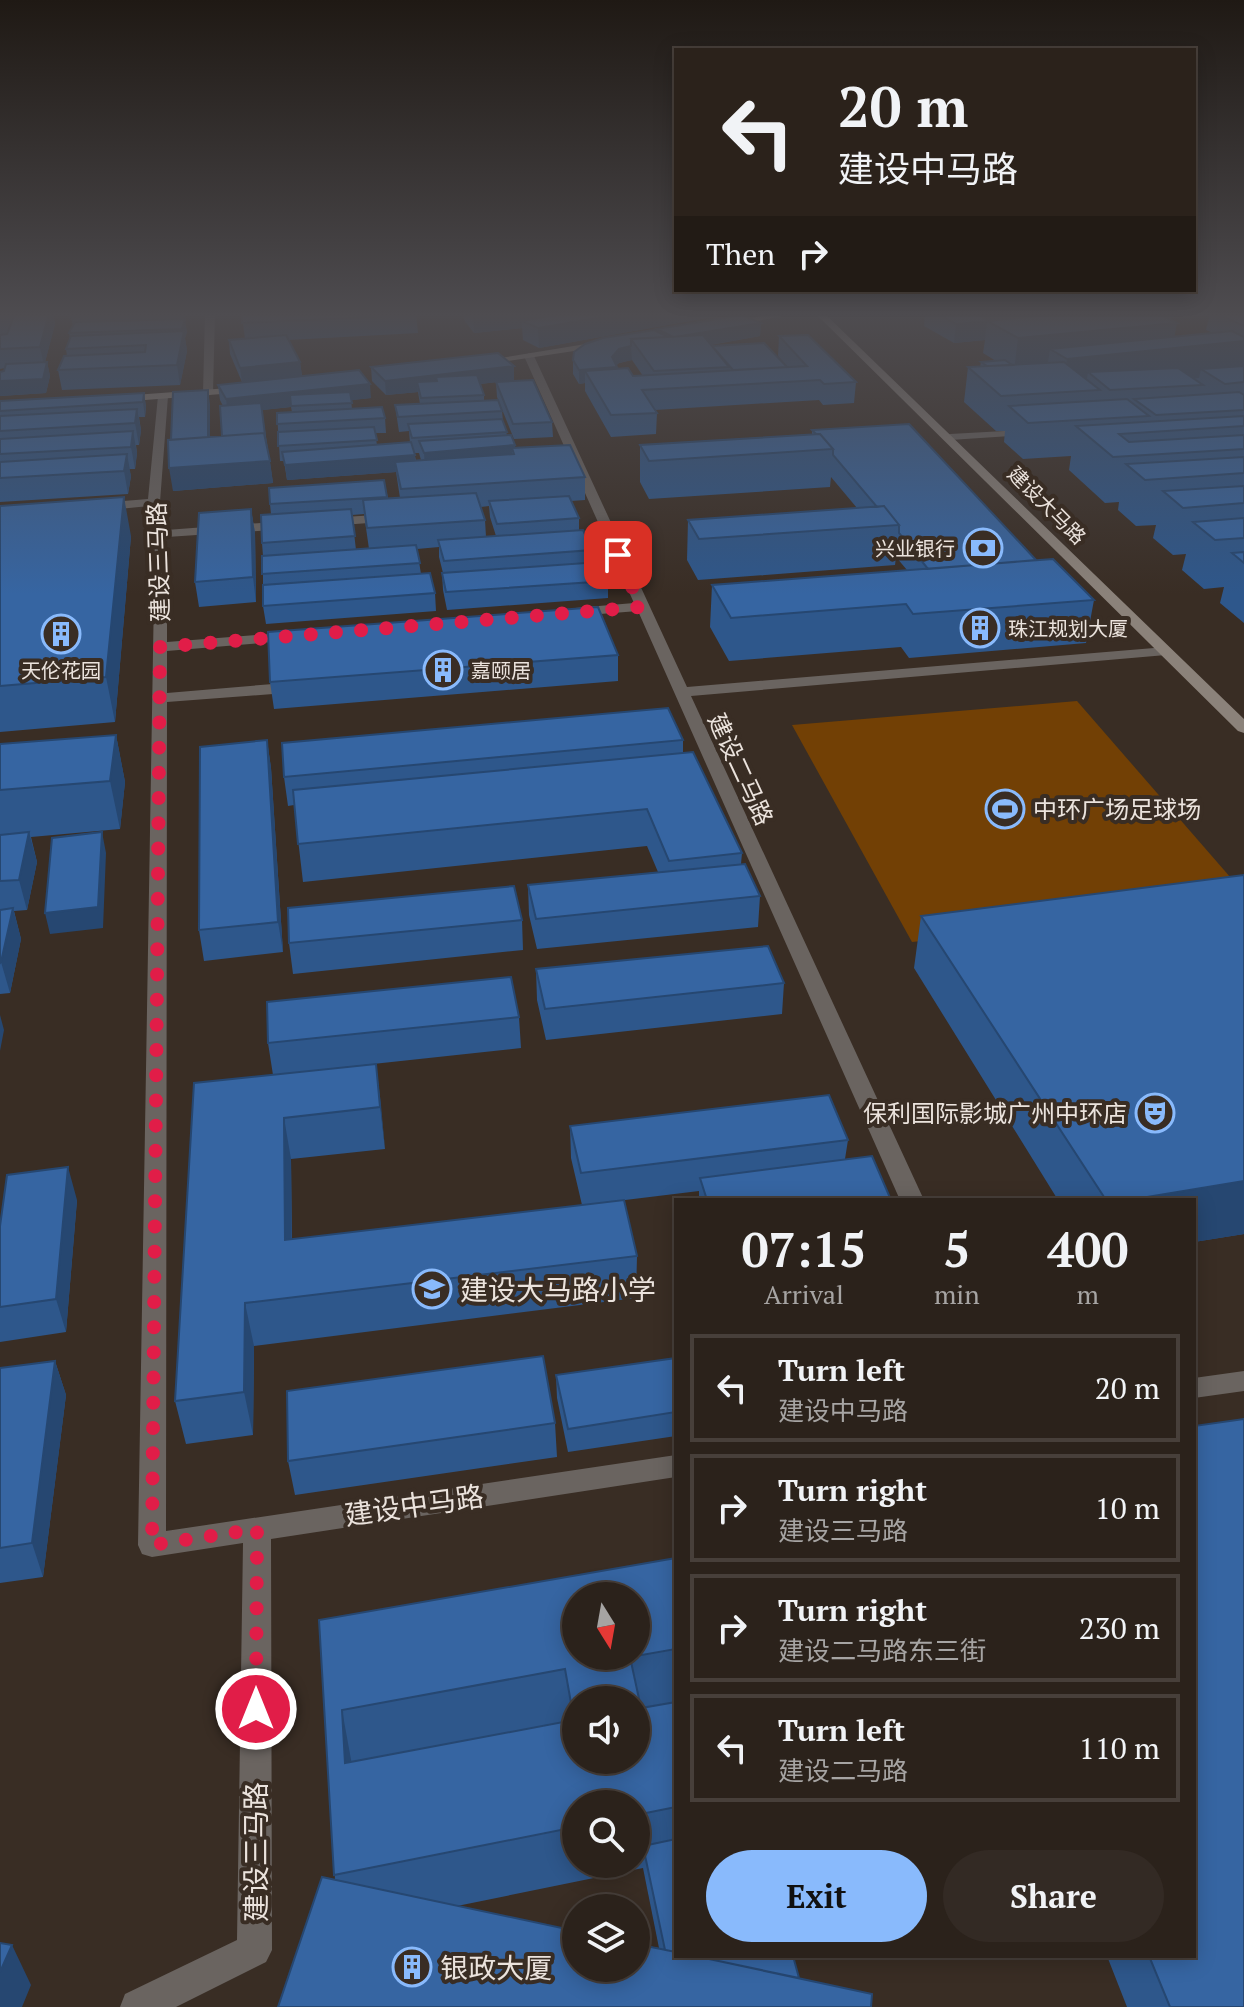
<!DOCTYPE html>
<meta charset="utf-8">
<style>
:root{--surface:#2b221b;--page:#332a24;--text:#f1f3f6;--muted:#a6a4a3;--line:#473f3a;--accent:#89bafc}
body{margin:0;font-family:"PT Serif","Noto Sans SC",serif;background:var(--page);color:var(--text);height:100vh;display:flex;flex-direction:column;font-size:30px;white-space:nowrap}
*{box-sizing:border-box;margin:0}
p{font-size:26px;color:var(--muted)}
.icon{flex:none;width:44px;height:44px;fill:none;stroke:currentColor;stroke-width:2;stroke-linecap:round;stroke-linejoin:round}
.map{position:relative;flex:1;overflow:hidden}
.drawer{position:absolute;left:674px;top:1198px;width:522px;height:760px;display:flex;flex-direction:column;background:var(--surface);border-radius:0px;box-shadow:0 4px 20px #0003,0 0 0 2px var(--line)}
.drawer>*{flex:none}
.hud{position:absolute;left:674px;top:48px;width:522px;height:244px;border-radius:0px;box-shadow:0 4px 20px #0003,0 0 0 2px var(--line);background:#2b221b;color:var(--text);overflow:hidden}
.needle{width:52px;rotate:169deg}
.buttons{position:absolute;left:562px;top:1582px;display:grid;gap:16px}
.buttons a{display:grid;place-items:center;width:88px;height:88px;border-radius:50%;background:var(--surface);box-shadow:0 4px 20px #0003,0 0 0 2px var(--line);font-size:40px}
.pin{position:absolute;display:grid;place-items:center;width:68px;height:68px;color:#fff;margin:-34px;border-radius:16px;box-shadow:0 4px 12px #0006}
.me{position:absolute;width:88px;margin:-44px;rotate:0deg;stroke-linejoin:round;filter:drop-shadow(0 0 6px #0008)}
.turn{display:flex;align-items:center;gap:28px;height:168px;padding:0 32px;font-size:36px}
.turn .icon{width:104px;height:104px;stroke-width:2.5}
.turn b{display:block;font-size:56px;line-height:68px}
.then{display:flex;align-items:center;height:76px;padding:0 32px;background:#0003;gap:16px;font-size:30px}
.eta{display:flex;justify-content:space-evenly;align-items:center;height:136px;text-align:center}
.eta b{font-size:48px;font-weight:600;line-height:56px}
.cta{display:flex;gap:16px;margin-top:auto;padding:16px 32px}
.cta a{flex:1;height:92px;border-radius:48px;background:var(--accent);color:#111;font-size:32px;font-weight:600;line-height:92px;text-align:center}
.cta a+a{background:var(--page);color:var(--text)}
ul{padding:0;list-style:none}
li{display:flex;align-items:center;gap:24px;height:108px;margin:0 16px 12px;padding:0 16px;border:4px solid var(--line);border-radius:0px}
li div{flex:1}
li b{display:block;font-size:30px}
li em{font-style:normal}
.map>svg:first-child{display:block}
.green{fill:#724005}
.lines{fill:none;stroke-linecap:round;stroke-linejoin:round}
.lane{fill:#6a6460;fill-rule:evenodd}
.street{fill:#6a6460;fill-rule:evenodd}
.secondary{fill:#8b827a;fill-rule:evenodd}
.wall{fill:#2e578b;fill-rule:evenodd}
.shaded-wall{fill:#264771}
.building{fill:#3665a2;stroke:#264771;stroke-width:2;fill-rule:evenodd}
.route{stroke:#e11d48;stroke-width:14;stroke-dasharray:0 25.2}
.labels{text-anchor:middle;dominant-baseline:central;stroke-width:8;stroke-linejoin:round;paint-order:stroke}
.far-street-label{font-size:20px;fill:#ebe3dd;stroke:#392d24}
.far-poi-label{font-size:20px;fill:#ebe3dd;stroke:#392d24;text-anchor:start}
.street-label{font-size:24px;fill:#ebe3dd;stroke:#392d24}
.poi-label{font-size:24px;fill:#ebe3dd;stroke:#392d24;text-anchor:start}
.near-poi-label{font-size:28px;fill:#ebe3dd;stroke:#392d24;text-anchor:start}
.near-street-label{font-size:28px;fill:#ebe3dd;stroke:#392d24}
</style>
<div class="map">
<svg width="1244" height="2007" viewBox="0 0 1244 2007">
<rect width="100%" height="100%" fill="#392d24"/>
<path class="green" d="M1077,701l167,192v14l-332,35 -120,-217z"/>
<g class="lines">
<path class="lane" d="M1024,430l3,1v4l-77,5 -4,-3 4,-3z"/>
<path class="street" d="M205,313h10l-2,80 -5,3 -5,-3z
M529,353l5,3 153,331 479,-40 7,4 -7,4 -475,41 233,504h-24l-262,-589 -63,5 -7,-4 7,-4 59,-5 -110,-247z
M163,393l5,3 -8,106 6,28 122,-9 6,4 -6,4 -121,8v105l129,-10 7,4 -7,4 -129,11v42l106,-9 8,5 -8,5 -106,8 -1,829 510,-76v22l-405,62 1,411 -6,12 -90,45h-56l5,-13 112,-54 6,-397 -91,14 -10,-3 -4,-9 17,-1011 -6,-28 -50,5 -6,-4 6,-4 49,-4 10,-103z
M392,514l6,4 -2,3 -68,5 -6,-4 6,-4z
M1244,1371v20l-50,7v-20z"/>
<path class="secondary" d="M777,313h21l-71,14 -5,-3z
M815,313h9l420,406v14l-6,-2z
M604,341l3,5 -125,19 -5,-3z
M243,387l4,5 -127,10 -5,-3 5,-3z"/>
</g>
<path class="wall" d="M0,313h53l2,11 -10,38h2l3,14 -4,17 -46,3v-24l4,-1 1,-3 -5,1z
M73,313h112l-1,6 3,13 -2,6 2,13 -7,34 -118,5 -4,-20 9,-14 -1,-7 4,-11 -1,-5 4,-7 -2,-9z
M240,313h176l2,20 -130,7 12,22 2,14 -60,6 -12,-28 -1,-14 16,-1 -3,-23h-1z
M463,313h271l-195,35 -16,-8 -1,-12 -48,5 -10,-13z
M925,313h251l-3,5 -5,1 6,18 39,-4 -7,-3 4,-17h34v310l-24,-20 4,-16 -20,2 -22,-19 4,-16 -13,1 -20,-17 3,-13 -20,1 -18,-16 1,-8 -14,1 -36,-33 2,-14 -48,3 -19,-17 1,-11h-9l-32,-29 4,-35h12l1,-5 15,-1 -13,-8 2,-13 -31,3 -30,-17z
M761,323l-1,13 -49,9 1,1 76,21 -10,-11 1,-20 77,46 -2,21 -31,2 -4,-5 -164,10 2,3 -1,21 -45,3 -26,-46v-8l-6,1 -6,-10v-14l84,-28v-3zM632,360l11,16h-10l-16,-7 -1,-4 3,-2z
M371,367l143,13 -34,4 4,11v5l18,11 1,10 4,14 8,13 70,29v23l-14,1 8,17v12l13,20v12l16,19v17l-161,12 -4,-20 -1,-17h1l-4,-16v-10l-22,2 4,25 14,19 1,18 -170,13 -3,-18v-50l-1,-13 9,-29 -1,-10 114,-24 4,18h12l-4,-26 -109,8 -3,-19h-4l-3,-48 15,-1 -1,-5 -29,3 11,73 -100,8 -2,-51 39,-36v33l12,-1 1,-30 -3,-6 -2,-15 153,13 -20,2 1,9 33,9 1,15h-11l2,12 33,-2 -1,-12 -10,1 -4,-27 25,-1 -2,-12 -32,3 -14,-14zM414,453h5l2,7h-5zM489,506l1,11 6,19 -10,1 -1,-17 -4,-13zM364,514l5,35 -13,1 -4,-35z
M496,382l56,40 1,15 -39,2 -17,-42z
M144,393l2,14 -1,10h-6l2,13 -2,15h-3l1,8 -2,16h-6l2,7 -3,18 -128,8v-101z
M812,430l224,130 58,40 -8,43 -177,15 -8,-11 -172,14 -19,-34 2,-42 195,-15 -11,-13 -1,8 -197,15 -11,-20 1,-40 169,-12 -26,-31 -1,10 -181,12 -9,-17v-37l172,-11z
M0,506l131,30 -16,186 -115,10z
M251,509l4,24 1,69 -57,5 -4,-25z
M618,655v26l-344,28 -4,-27z
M116,735l9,47 -5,47 -89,8 6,25 -10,48 -13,1 7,28 -11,54 -10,1v-250z
M267,740l4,28 12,184 -79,9 -5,-31z
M683,740v13l59,100 -1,11 19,32 -2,31 -221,22 -8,-34 -1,-30 130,-13 -11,-26 -344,36 -9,-77 -6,1 -4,-29z
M1244,875v359l-50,8v-42h-136l-144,-232 7,-52z
M522,920l1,30 -230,24 -4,-31z
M536,969l248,14 -2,31 -236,26 -9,-40z
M519,1017l2,31 -213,23 68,-7 9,85 -94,10 1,80 290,-34 -11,-47 -1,-32 278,14 -3,19 46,41h-192v-9l-82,10 20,55 -1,42 -382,48 -1,89 -67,9 -11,-43 98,-326 -5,-32z
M77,1200l-11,132 -66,10v-116z
M676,1358v78l-108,16 -11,-54 -1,-23z
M55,1361l11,34 -23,182 -43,6v-215z
M555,1423l2,34 -262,38 -7,-34z
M676,1558v398h117l6,22 73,16 -1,13h-593l44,-130 13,3 -16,-260zM576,1596h60v60h-60zM576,1700h60v60h-60zM576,1804h60v60h-60zM643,1868l16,80 -23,-4v24h-60v-37l-119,-25z
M1107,1956h87l50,51h-117z"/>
<path class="shaded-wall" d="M49,313h4l2,11 -11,42 -4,-19z
M181,313h4v1l-2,10 2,-5 2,13 -2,6 2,13 -7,34 -3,-20 6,-29z
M473,313h261l-195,35 -1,-20 -16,-7v7l-48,5z
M975,313h124l-112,8 -2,19 -31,3 2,-19z
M1147,313h29l-3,5 -27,3z
M761,323l-1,13 -86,15 1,-14z
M1177,323l-5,26 72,-8v33l-43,-5 -2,9 -91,10 -20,-16 -3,19 -23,1 5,-33 -17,-10 -3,19 -33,3 4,-33z
M631,346l1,14 -13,3 -4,4h2v14l-32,-10v12l-6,1v-14l33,-13 7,-8z
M47,362l3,14 -4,17 -46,3v-15z
M300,362l2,14 -60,6 -2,-14z
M514,366v14l-77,9 -20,-7 1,10 -32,3 -1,-14z
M370,384l1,14 -143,16 -2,-15z
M208,390l2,14v50l-2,-15z
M144,393l2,14 -1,10 -2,-15z
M137,409l4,21 -2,15 -4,-22z
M133,431l4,22 -2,16 -4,-22z
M515,445l1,15 -4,-12v12l-87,9 -1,-16z
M127,454l4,22 -3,18 -4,-23z
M415,455l1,16 -21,-9 1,10 -109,8 -2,-15z
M270,461l3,22 -100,8 -4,-23z
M124,497l7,39 -16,186 -9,-45z
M251,509l4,24 1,69 -3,-25z
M116,735l9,47 -5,47 -10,-48z
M267,740l4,28 12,184 -5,-30z
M29,832l8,30 -10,48 -8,-30z
M102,832l4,21 -3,75 -53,6 -5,-21z
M13,908l8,31 -11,54 -9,-31z
M0,1015l4,15 -4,21z
M376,1064l5,41 4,44 -5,-42z
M284,1118l7,41 1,123 -7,-42z
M68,1167l9,33 -11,132 -10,-33z
M1244,1181v53l-50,8v-42h-65z
M245,1303l9,43 -1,89 -9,-43z
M55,1361l11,34 -23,182 -11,-34z
M342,1710l10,55 -7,-2z
M12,1945l19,40 -9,22h-22v-35z"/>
<path class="building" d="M0,313h49l-9,34 -40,2v-14l7,-1 7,-18h-14z
M73,313h90l-92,4z
M242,313h174v2l-174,8z
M567,313h60l-89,15 -16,-7z
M937,313h38l15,8 -34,3z
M1073,313h84l20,10 -159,15 -31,-17z
M1215,313h29v13z
M742,315l19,8 -80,13 -8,1 -16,-8z
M185,319l-3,10 -113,4 6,-11z
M654,330l14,7 -37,2v7l-12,3 -7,8 5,10 -38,3 -6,-10 1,-8 11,-8 18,-6z
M184,331l-7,34 -119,5 6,-14 81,-4 1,-7 -80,4 5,-13z
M1232,331l12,6v4l-177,18 -17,-10z
M286,335l14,27 -60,6 -11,-28z
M703,335l26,32 -75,4 -23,-32z
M808,335l48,47 -32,2 -4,-4 -178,10 15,23 -46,2 -26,-44 43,-3 5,8 174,-10 -28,-30z
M764,343l23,24 -54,3 -21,-24z
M498,353l16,13 -129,15 -14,-14z
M1005,360l7,5 -25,1 -6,-4z
M47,362l-4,17 -43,2v-9l4,-1 2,-7z
M1064,362l36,28 -99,6 -33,-29z
M1244,366v16l-19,2 -24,-15z
M1178,368l25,17 -93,5 -22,-18z
M359,370l11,14 -144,15 -8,-14z
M477,375l7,20 -63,3 -4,-16 20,-1 -1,-4z
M533,380l19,42 -39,2 -17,-42z
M208,390v47l-37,3 2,-48z
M350,392l2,11 -61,3 -1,-11z
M1239,392l5,3v15l-88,5 -22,-16z
M144,393l-1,9 -143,9v-10z
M1127,399l22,17 -121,7 -19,-17z
M498,400l4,11 -104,6 -3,-12z
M261,403l4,32 -1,-2 -42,3 -2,-30z
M382,407l3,11 -108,6v-11z
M137,409l-2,14 -135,8v-15z
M1244,416v10l-125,8 10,8 115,-7v14l-131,8 -37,-31z
M502,419l5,13 -95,6 -4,-14z
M909,424l127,136 -108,9 -29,-36v-8l-15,-19 -7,1 -44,-52v-6l-13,-15h-4l-4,-4z
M374,427l3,13 -99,6v-14z
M133,431l-2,16 -131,7v-15z
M264,433l6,28 -101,7 -1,-28z
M820,434l13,15 -184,12 -9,-16z
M511,435l4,10 -91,8 -5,-12z
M411,442l4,13 -130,10 -3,-13z
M570,445l15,32 -184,12 -6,-27 119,-8 -2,-6z
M127,454l-3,17 -124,7v-16z
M1244,457v16l-99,7 -19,-16z
M384,480l3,17 -117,7 -1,-16z
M1244,486v17l-61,5 -20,-17z
M476,493l9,27 -118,8 -4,-28z
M569,496l10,22 -82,6 -8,-23z
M124,497l-18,180 -106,9v-180z
M884,506l15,19 -200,14 -11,-19z
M251,509l2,68 -58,5 4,-69z
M351,509l4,27 -93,7 -1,-28z
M1244,518v20l-29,2 -22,-18z
M583,530l9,20 -148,11 -6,-21z
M416,545l4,18 -158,11v-18z
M1244,552v11l-12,-10z
M1053,559l41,41 -181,14 -7,-10 -175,14 -19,-33z
M600,562l8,19 -162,11 -4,-19z
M430,573l5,20 -172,13v-21z
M598,607l20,48 -348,27 -2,-50z
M668,708l15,32 -399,37 -2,-34z
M116,735l-6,46 -110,9v-46z
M267,740l11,182 -79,8 1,-183z
M693,752l49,101 -73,8 -22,-52 -349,35 -5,-54z
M29,832l-10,48 -19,1v-46z
M102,832l-4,75 -53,6 7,-75z
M745,864l15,32 -224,23 -8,-34z
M1244,875v306l-115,19h-23l-185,-284z
M514,886l8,34 -233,23 -1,-35z
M13,908l-12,54 -1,1v-53z
M768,946l16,37 -239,26 -9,-40z
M511,977l8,40 -251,26 -1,-41z
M376,1064l4,43 -96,11 1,122 339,-40 13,56 -392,47 -1,89 -69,9 19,-318z
M829,1095l19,45 -267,33 -11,-47z
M872,1156l19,44h-184l-7,-22z
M68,1167l-12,132 -56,8v-81l7,-51z
M543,1356l12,67 -267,38 -1,-70z
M676,1358v54l-108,17 -12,-54z
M55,1361l-23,182 -32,5v-180z
M1244,1419v588h-74l-21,-51h45v-530z
M676,1558v91l-46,8 11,51 35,-6v105l-40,8v-11h-60v23l-242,48 -15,-255zM576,1596h60v60h-60zM565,1669l9,51 -229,43 -3,-53zM576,1700h60v60h-60z
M676,1839v113l-11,-2 -22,-104z
M322,1877l254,54v37h60v-24l40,8v4h19l177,38 -1,13h-593z
M0,1943l12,2 -12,27z
M695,1956h98l6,22z"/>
<linearGradient id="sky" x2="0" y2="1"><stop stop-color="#1f1914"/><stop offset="0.53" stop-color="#4e4c50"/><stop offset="1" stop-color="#4e4c50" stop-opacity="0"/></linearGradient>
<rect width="1244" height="594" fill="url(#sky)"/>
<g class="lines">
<path class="route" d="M256,1709l1,-180 -105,16 8,-898 481,-40 -23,-52"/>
</g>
<defs>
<symbol id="bank-ring" viewBox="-11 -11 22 22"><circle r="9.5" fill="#392d24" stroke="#89bafc" stroke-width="1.5"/><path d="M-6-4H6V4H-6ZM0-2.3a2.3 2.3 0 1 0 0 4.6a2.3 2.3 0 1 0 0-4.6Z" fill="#89bafc"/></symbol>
<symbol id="building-ring" viewBox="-11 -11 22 22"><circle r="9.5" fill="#392d24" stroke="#89bafc" stroke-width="1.5"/><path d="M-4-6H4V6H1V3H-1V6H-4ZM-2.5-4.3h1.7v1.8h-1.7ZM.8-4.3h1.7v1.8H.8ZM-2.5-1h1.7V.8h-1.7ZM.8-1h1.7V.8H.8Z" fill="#89bafc"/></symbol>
<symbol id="stadium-ring" viewBox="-11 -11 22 22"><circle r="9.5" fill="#392d24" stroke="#89bafc" stroke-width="1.5"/><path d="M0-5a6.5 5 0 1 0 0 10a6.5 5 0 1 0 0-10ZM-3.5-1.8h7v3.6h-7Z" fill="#89bafc"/></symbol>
<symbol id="theatre-ring" viewBox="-11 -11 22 22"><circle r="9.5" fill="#392d24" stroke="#89bafc" stroke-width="1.5"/><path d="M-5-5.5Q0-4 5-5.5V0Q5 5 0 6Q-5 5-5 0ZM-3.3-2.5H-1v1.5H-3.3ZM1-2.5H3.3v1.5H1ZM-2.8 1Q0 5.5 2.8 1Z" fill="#89bafc"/></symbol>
<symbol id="school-ring" viewBox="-11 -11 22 22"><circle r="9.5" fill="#392d24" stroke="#89bafc" stroke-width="1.5"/><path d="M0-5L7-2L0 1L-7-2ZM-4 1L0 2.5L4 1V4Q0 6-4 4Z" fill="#89bafc"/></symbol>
</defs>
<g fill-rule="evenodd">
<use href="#bank-ring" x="961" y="526" width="44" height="44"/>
<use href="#building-ring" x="958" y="606" width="44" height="44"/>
<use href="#building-ring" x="39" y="612" width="44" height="44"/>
<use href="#building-ring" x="421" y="648" width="44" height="44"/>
<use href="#stadium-ring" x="983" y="787" width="44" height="44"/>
<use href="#theatre-ring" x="1133" y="1091" width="44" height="44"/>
<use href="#school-ring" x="410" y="1267" width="44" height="44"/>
<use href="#building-ring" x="390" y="1945" width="44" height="44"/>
</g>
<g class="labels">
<g class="far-street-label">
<text transform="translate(1047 505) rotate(45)">建设大马路</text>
</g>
<g class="far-poi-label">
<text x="955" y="548" text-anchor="end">兴业银行</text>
<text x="1008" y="628">珠江规划大厦</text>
<text x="61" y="670" text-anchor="middle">天伦花园</text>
<text x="471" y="670">嘉颐居</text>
</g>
<g class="street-label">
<text transform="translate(158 562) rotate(-92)">建设三马路</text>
<text transform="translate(741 769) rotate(65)">建设二马路</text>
</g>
<g class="poi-label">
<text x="1033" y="809">中环广场足球场</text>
<text x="1127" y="1113" text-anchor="end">保利国际影城广州中环店</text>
</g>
<g class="near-poi-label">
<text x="460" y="1289">建设大马路小学</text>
<text x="440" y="1967">银政大厦</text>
</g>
<g class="near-street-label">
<text transform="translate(414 1505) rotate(-8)">建设中马路</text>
<text transform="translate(255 1852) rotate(-90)">建设三马路</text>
</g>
</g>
</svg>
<div class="buttons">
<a><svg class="needle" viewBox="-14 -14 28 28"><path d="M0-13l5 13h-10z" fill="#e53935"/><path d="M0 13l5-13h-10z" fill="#a6a4a3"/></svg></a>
<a><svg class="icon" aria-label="sound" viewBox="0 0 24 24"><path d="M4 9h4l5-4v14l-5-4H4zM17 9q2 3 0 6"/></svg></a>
<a><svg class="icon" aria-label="search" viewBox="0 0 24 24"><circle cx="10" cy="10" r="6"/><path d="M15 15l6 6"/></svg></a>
<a><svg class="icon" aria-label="layers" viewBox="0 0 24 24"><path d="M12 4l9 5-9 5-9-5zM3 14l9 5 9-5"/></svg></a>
</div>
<div class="pin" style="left:618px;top:555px;background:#d93025"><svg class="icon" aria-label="arrive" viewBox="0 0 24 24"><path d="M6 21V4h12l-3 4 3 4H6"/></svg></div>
<svg class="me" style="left:256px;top:1709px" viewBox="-20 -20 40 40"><circle r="17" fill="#e11d48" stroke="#fff" stroke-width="3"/><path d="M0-11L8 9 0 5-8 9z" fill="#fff"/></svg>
<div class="hud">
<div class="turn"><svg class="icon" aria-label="left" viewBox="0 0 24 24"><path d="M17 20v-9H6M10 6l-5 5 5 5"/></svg><div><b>20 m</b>建设中马路</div></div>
<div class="then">Then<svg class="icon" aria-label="right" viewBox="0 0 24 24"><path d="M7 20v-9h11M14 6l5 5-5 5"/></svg></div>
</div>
<section class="drawer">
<div class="eta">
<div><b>07:15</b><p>Arrival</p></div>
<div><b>5</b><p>min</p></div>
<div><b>400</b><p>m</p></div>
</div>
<ul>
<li><svg class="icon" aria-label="left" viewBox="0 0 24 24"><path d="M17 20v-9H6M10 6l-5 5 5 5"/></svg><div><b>Turn left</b><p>建设中马路</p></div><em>20 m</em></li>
<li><svg class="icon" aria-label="right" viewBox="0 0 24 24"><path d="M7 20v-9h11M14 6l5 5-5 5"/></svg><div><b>Turn right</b><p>建设三马路</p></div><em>10 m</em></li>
<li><svg class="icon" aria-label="right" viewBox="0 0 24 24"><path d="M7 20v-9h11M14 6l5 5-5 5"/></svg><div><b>Turn right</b><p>建设二马路东三街</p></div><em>230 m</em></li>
<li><svg class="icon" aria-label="left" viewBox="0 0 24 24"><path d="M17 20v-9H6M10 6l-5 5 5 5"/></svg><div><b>Turn left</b><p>建设二马路</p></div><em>110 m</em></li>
</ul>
<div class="cta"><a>Exit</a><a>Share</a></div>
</section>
</div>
